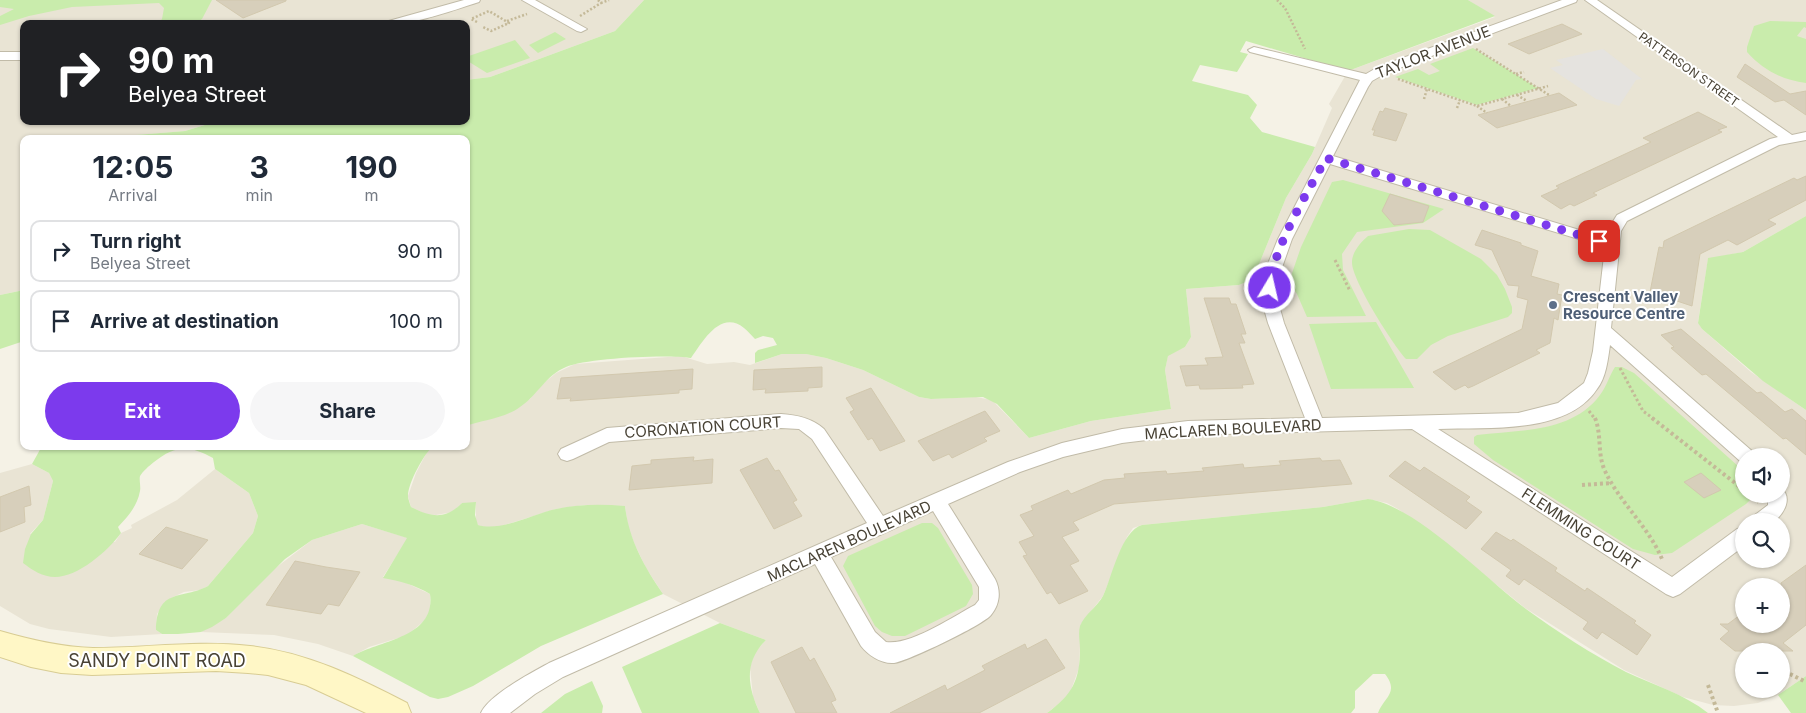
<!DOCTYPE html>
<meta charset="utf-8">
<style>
:root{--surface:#fff;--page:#f6f6f7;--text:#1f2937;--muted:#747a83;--line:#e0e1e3;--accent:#7c3aed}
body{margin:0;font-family:Inter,sans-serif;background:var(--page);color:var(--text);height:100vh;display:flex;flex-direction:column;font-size:19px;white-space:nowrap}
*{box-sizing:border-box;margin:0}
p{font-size:16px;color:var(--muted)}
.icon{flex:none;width:28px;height:28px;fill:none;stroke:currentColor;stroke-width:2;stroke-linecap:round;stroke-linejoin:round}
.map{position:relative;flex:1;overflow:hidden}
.drawer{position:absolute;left:20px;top:135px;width:450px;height:315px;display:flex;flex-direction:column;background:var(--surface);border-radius:10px;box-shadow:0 1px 4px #0004}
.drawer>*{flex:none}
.banner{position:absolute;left:20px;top:20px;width:450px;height:105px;border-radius:10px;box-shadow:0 1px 4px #0004;background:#202124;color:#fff;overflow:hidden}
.buttons{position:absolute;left:1735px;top:448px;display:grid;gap:10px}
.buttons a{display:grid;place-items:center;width:55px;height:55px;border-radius:50%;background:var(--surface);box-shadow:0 1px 4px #0004;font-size:25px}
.pin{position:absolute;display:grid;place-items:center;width:42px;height:42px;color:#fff;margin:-21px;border-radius:10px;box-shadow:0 2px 8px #0006}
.me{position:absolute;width:55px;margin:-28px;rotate:9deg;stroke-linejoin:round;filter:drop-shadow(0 0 4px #0008)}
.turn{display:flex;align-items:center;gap:18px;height:105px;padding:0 25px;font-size:22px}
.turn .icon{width:65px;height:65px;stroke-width:2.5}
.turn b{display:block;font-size:35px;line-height:42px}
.eta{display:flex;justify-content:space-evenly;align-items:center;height:85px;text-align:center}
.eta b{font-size:30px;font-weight:700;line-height:35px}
.button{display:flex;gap:10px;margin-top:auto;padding:10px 25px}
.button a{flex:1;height:58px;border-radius:30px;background:var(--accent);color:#fff;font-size:20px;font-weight:700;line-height:58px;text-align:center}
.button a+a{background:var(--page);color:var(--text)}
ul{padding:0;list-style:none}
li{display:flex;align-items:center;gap:15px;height:62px;margin:0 10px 8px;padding:0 15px;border:2px solid var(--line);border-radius:10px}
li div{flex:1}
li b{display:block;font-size:19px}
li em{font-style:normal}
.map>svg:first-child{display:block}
.residential{fill:#e9e4d4;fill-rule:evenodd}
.green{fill:#c9ecac}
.parking{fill:#e5e3df}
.building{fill:#d7cfbb;stroke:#d2c8ae}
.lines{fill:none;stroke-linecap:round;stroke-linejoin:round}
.street-casing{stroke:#c1bba8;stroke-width:2}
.secondary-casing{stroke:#d8cc93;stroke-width:2}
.path-far2{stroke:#c4b998;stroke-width:2.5;stroke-dasharray:2 2;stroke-linecap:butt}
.path-far1{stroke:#c4b998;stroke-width:3;stroke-dasharray:2.5 2.5;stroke-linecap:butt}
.path{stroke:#c4b998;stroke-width:4;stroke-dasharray:3 3;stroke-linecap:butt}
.street{fill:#fff;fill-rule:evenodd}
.secondary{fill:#fff7c6;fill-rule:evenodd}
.route{stroke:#7c3aed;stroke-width:9;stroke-dasharray:0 16.2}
.service-dot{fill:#5c6f8a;stroke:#fff;stroke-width:2}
.labels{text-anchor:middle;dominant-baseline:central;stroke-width:4;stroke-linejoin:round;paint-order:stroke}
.far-street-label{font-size:12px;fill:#484235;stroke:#fff}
.street-label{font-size:15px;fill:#484235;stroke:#fff}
.service-label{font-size:15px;font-weight:bold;fill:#4e5e75;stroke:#fff;text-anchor:start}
.near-street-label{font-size:18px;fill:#484235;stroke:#fff}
</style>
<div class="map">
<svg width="1806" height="713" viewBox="0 0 1806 713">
<rect width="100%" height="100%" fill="#f5f2e6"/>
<path class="residential" d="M0,0l36,5 43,-5h565l-29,31 -125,46 -24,3v-56h-442v97h194l-33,10 -98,8h-63v151l-24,5z
M1468,0h338v216l-63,36 -35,7 -10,63 4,7 49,43 55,38v266l-28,19 -20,8 -24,3 -21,-1 -30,-8 -59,-27 -99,-62 -80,-65 -47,-34 -11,-6 -19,-4 -45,8 -181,18 -9,3 -6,9 -24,59 -22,28 -2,44 -8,22 -6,9 -18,14h-287l-7,-16 -3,-30 5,-15 11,-12 -46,-17 -57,-29 -17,-26 -11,-23 -7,-18 -3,-21 -41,-1 -28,4 -58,18 -11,1 -9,-3 -2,-4v-18h-14l-9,9 -17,3 -11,-1 -14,-7 -3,-11 8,-23 12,-23 5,-4h33v-20l17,-7 25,-6 22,-14 9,-12 17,-14 19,-9 106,-8 26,8 27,-2 16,3 32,-11h24l20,4 37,12 56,27 12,2 45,-2 16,3 37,38 62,-17 80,-12 -6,-39 3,-15 17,-8 6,-10 -5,-48 53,-4 14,-6 33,-81 26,-44 20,-46 -3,-4 19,-33 147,-54zM1744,456h37v38h-37zM1744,521h37v38h-37zM1744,586h37v38h-37zM1744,651h37v38h-37z
M32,464l17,9 4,8 -10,39 -13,14 85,8 6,-9 11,-5 -1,-3 46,-25 38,-31 34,24 9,23 -5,17 -45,53 -8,4 -16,2 -13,6 -7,6 -7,10 -1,16 6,4 -51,3 -62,-8 -19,-5 -30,-18v-133z
M362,524l46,14 -25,39 19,4 28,13v16l-5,10 -14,12 -6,4 -36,11 -16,9 -35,-12 -44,-9 -73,-3 25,-14 43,-45 43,-33z"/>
<path class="green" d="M0,0h212l-10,19 -7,5h-37l4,-5 2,-11 -5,-5 -87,4 -43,9 -29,9v-9l14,-7 -14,-2z
M644,0h824l27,16 -147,55 -102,-30 -6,11 8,2 -11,18 -37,-7 -8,16 56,14 9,10 -7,13 12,14 53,15 -3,7 -26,44 -33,81 -14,6 -53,4 5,48 -6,10 -17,9 -3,14 6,39 -80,12 -62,17 -32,-34 -14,-7 -52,2 -12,-2 -56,-27 -37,-12 -20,-4h-24l-27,9v-10l3,-3 19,-5 -4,-7 -10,-2 -8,3c-4,-4 -7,-8 -11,-11 -24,-19 -42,15 -53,30 -23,-4 -105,0 -125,9 -20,8 -29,29 -46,40 -15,11 -37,13 -54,19v-287h-379l98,-8 33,-10h248v-41l24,-3 125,-46z
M1770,21l36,1v6l-2,-1 -7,9 9,3v44c-24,-3 -43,-13 -59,-31v-5l7,-21z
M555,32l11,7 -28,14 -9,-8z
M515,40l15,18 -43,15 -21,-13v-3z
M1473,48l65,40 -61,17 -82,-28 23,-8 11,6 11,-4 -10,-7z
M1343,180l101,29 -21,14 -66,9 -15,22 1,16 23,46 -59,1 -10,-23 -8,-12 12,-35 31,-65z
M1806,216v194l-43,-29 -61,-52 -4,-6 10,-65 35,-6z
M1409,229l21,1 51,29 16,16 8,14 7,18v6l-4,4 -60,19 -17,9 -14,14h-11c-13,-14 -55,-80 -54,-97 0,-10 9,-20 16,-26z
M24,290v51l-24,8v-54z
M1376,322l38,66 -83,1 -22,-65z
M1615,367h7l12,6 104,93 6,7v21h9l-2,5 -5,5 -74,49 -17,2 -22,-6 -140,-89 -19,-16v-7l3,-2c42,-5 95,-2 123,-40 7,-9 9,-19 15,-28z
M42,446h391c-9,8 -25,37 -25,50 0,3 2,8 3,11 20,10 34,13 51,-4l14,-1 -1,13 3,10c23,7 55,-11 78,-16 23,-5 46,-5 69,-3 4,34 19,60 38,88l-122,52 -68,40 -25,11 -10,2 -8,-2 -77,-41c27,-16 83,-18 77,-62 -15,-9 -30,-13 -47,-16l24,-40 -45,-14 -50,16 -27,19 -59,59 -14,9 -11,5 -23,2h-16l-6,-4c1,-43 26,-30 52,-44l45,-53 5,-17 -9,-23 -34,-24 -2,-11c-23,-13 -38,-13 -59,4 -5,4 -11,9 -14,14 -1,4 1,11 0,15 -3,16 -12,25 -22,36l3,6c-13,18 -43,44 -66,44 -12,0 -23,-7 -32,-14l2,-14 6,-15 12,-14 10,-39 -4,-8 -17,-9z
M1368,499c47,6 118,80 158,110 30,22 67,46 100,63 28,13 58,22 82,41h-330c5,-15 22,-20 7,-39h-12l-18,17v17l-4,5h-304c25,-18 33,-33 33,-64 0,-7 -2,-16 0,-23 4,-11 17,-19 23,-30 9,-19 18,-65 39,-71l181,-18z
M922,523h10l6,5 34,57 1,9 -7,12 -61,30h-13l-10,-4 -7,-6 -32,-60 5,-10z
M720,623l46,17c-22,22 -19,46 -6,73h-118l-20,-46z
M1806,676v37h-15l-13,-18z
M592,681l11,25 -1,7h-61l24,-19z"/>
<path class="parking" d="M1603,49l39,30 -6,1 -17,26 -23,-7 -46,-31 13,-3 -7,-5z"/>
<path class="building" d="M216,0h70v1l-43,17z
M1562,24l20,10 -53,20 -21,-10z
M1745,64l45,30 16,-3v24l-22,-15 -9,2 -38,-25z
M1559,93l18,12 -80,23 -19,-13z
M1385,108l22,6 -11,27 -23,-6 2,-5h-3l8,-19 3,1z
M1698,112l29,15 -9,3 4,2 -129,61 4,2 -23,11 -4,-2 -9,5 -20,-13 18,-8 -3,-2 95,-44 -8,-4z
M1806,176v24l-38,20 8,4 -39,21 -9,-5 -28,14 -8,52 -42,-14 9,-45 4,1 1,-7 130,-63 3,2z
M1390,194l39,12 -6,16 -29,3 -12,-14z
M1482,230l39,13v2l17,6 -7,25 28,8 -2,10 5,1 -4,25 -4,-2 -4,25 -14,7 4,3 -67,33 -5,2 -3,-3 -10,5 -22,-18 89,-43 6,-29 -11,-3 2,-11 -11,-1 -16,-35 -17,-5z
M1204,298h25l2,6h5l10,30h-5l4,9h-6l15,41 -12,1 1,3 -37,1h-6l-1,-4 -13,1 -6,-20 28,-1 -3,-7 18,-1z
M1681,329l76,64 4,-1 24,20 7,-3 14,12v34l-20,-17 -3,1 -77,-65 -4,1 -31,-27 3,-1 -13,-12z
M822,367v20l-14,1v3l-43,2 1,-4 -13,1 1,-20z
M693,369l-1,20 -13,1v3l-109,8 1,-3 -14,1 4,-21z
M871,388l34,53 -25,10 -8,-13 -4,2 -18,-28 4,-2 -8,-12z
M985,411l15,20 -16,7 3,3 -35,17 -3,-4 -16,7 -15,-20z
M694,457l-1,4 20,-2 -1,24 -83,7 3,-24 19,-2v-4z
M767,458l8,13 4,-1 18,30 -4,2 9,14 -28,13 -34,-59z
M1320,458l2,3 18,-1 12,24 -238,20 -41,18 6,8 -17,7 17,24 -9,4 18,26 -29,13 -8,-12 -4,2 -24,-38 4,-1 -8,-13 15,-6 -14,-21 13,-5 -2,-4 37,-16 3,4 33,-14 21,-2 -1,-4 42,-3 1,3 37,-3 -2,-3 41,-4 1,4 37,-3 -2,-4z
M1405,461l15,10 4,-4 46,30 -4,4 16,11 -16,17 -77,-53z
M1701,473l20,17 -17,8 -20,-16z
M29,486l2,19 -7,2 1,15 -25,10v-35z
M166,527l42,13 -26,29 -43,-15z
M1496,532l15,9 2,-2 44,29 -2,3 30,20 2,-3 49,33 -2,2 17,12 -14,20 -35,-23 -5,7 -14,-10 5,-7 -64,-43 -5,6 -13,-9 5,-6 -30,-21z
M295,561l31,6 34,5 -21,34 -11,-2 -7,10 -55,-9z
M1806,565v60l-23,18 10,8h-58l-15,-12 9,-8 -9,-7h8l16,-12v12h37v-41z
M1046,639l19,29 -86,45h-89l55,-28 2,5 38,-20 -3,-4 43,-22 2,5z
M802,647l8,14 4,-3 19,35 3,7 -5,2 6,11h-41l-25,-51z"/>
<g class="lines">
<defs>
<path id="street" d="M464,0h16l-1,2c-31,10 -62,22 -95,22l1,-2z
M522,0h13l52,29 -6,3 -4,-1z
M1562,0h15l-1,2 -190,71 -14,8 -4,6 -35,69 273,82 1,-7 10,-16 153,-76 8,-2 -193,-137h12l195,135 14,-3v8l-27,5 -152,76 -6,10 -10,97 141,123 3,5h-11v6l-4,-1 -130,-116c-2,14 -4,33 -13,44 -30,46 -111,38 -159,40l234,148 65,-48 7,-2v19l-64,48 -7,3 -7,-3 -254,-165 -224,6 -66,8 -59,14 -43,15 -72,32 47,75c6,12 5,25 -4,36 -8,10 -83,46 -97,48 -13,1 -26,-8 -33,-17l-46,-82 -252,113 -28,17 -25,19h-29c8,-18 50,-40 68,-50l318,-140 -55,-84 -13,-10 -18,-1 -172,14 -36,17 -6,2 -6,-2 -3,-5 3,-5 46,-21 174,-14c16,1 31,4 43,15l59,87 125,-54 54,-19 60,-14 66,-8 117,-3 -37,-95 -5,-18v-29l15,-37 82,-159 -110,-28 -2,-2 6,-3 112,27 12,-7zM1330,164l275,83 -12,104 -5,22 -4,10 -26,20 -40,10 -196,5 -38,-95 -5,-18v-29l13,-37zM933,511l46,76v13l-4,5c-21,11 -65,41 -89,37l-11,-10 -44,-75z
M0,52h24v8h-24z
M1781,488c12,10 3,25 -6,33h-22l2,-6 13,-10v-11h13z"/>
<path id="secondary" d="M0,631c31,9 61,16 93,17 52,0 105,-8 157,-2 56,6 107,31 157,57l4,10h-45l-60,-28 -38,-10 -20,-2 -32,-2 -124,4 -31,-2 -30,-6 -31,-10z"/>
</defs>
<use href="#street" class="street-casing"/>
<use href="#secondary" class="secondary-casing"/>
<path class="path-far2" d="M598,0l3,3 8,-3
M1277,0l8,8 20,41
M580,16l21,-13
M507,21l20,-7
M477,22l-6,-3 18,-8 20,12 -18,8 -8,-4
M1476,49l73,46
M1516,74l8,-2
M1398,79l79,27 71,-20
M1517,95l10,6
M1424,99l3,-10
M1502,99l9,7
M1477,106l10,7
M1457,108l3,-8"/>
<path class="path-far1" d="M1335,260l15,31
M1620,368l23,43 11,8
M1589,411l6,8"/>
<path class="path" d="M1595,418c7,17 2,36 10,53 15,32 43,55 57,88
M1652,418l92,72
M1582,485l30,-2
M1748,494l11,8
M1790,674l16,8
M1708,685l10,28"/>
<use href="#street" class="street"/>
<use href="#secondary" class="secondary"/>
</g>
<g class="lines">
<path class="route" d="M1270,288c2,-39 37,-94 56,-130l273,83"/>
</g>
<circle class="service-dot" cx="1553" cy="305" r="5"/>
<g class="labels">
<g class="far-street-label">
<text transform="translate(1689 69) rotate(35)">PATTERSON STREET</text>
</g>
<g class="street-label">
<text transform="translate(1433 52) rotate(-21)">TAYLOR AVENUE</text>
<text transform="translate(703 427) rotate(-4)">CORONATION COURT</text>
<text transform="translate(1233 429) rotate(-3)">MACLAREN BOULEVARD</text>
<text transform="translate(1581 529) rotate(33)">FLEMMING COURT</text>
<text transform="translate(849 541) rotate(-24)">MACLAREN BOULEVARD</text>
</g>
<g class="service-label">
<text x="1563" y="296">Crescent Valley<tspan x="1563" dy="17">Resource Centre</tspan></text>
</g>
<g class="near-street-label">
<text x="157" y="660">SANDY POINT ROAD</text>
</g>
</g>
</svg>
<div class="buttons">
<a><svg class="icon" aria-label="sound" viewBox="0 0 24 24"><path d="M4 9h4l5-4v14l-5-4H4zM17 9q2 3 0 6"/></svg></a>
<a><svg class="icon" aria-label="search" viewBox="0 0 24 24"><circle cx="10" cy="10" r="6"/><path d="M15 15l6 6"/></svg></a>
<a>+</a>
<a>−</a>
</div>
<div class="pin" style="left:1599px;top:241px;background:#d93025"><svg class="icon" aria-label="arrive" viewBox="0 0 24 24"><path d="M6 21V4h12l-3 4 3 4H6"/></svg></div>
<svg class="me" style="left:1270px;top:288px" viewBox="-20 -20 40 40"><circle r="17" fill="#7c3aed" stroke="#fff" stroke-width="3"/><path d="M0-11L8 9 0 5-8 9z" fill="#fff"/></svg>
<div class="banner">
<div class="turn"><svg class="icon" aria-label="right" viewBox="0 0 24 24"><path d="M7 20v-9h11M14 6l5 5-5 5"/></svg><div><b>90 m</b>Belyea Street</div></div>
</div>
<section class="drawer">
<div class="eta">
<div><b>12:05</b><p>Arrival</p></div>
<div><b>3</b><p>min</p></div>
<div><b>190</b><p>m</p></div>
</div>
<ul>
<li><svg class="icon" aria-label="right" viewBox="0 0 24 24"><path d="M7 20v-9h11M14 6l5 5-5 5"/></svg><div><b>Turn right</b><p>Belyea Street</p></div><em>90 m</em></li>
<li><svg class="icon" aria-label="arrive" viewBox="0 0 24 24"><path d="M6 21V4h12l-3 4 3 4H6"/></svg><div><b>Arrive at destination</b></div><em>100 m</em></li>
</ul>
<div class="button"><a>Exit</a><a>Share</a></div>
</section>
</div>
